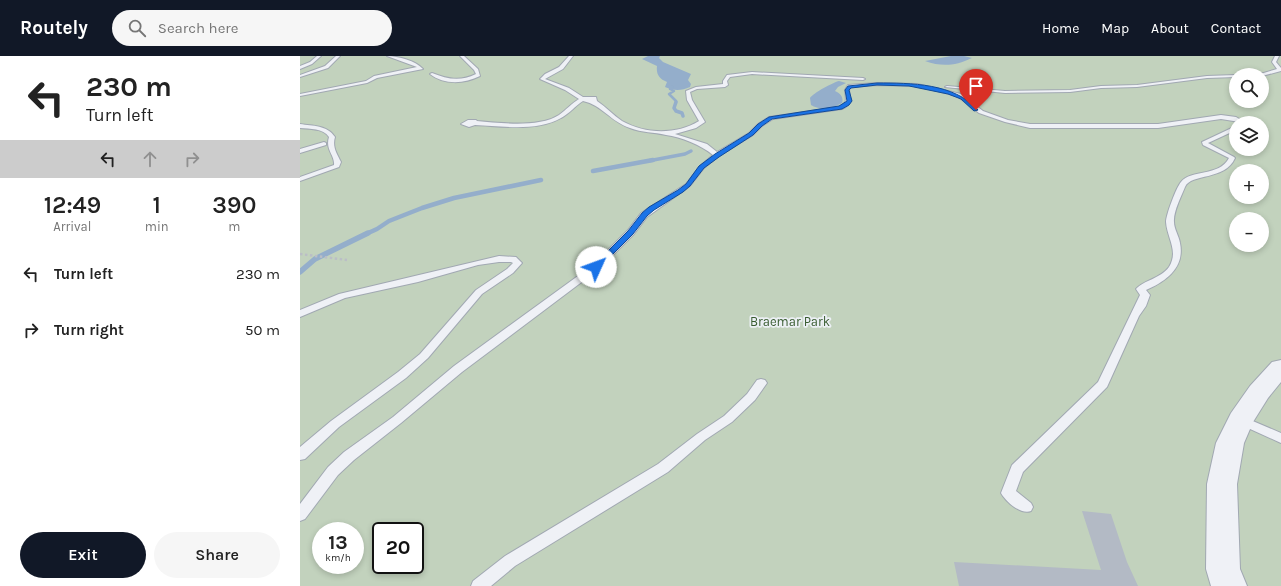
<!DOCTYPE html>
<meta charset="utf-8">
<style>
:root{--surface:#fff;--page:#f6f6f6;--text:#222;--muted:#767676;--accent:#111827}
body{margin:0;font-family:Karla,sans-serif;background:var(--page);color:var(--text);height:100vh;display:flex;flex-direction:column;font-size:15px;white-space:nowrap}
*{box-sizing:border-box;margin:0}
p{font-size:13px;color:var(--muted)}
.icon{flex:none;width:22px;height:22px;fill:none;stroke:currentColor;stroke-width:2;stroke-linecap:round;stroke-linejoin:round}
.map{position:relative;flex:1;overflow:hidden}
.sheet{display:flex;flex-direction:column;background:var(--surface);width:300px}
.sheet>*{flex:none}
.banner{background:#fff;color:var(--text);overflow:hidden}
.controls{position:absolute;left:929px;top:12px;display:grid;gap:8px}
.controls a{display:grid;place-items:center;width:40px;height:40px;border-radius:50%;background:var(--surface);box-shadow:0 2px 6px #0003;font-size:20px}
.speed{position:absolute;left:12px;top:466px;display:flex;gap:8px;font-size:20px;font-weight:700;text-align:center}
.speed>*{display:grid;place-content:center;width:52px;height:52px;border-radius:50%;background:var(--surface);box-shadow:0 2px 6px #0003;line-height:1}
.speed small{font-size:10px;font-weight:400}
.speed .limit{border:2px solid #111;border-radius:6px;background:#fff;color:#111}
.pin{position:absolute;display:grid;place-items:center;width:34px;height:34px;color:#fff;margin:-41px -17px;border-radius:50% 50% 50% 0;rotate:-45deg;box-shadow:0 0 4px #0007}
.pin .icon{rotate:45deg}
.me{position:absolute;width:44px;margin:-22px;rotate:47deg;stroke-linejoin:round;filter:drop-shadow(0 0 3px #0008)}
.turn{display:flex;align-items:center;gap:14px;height:84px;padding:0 20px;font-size:18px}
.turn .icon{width:52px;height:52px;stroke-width:2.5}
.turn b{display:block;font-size:28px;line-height:34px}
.lanes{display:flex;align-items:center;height:38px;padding:0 20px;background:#0003;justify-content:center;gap:20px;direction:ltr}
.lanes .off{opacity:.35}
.eta{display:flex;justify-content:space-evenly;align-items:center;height:68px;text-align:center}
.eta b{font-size:24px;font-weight:600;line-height:28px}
.cta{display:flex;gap:8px;margin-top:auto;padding:8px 20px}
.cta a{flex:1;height:46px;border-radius:24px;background:var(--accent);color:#fff;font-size:16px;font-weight:600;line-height:46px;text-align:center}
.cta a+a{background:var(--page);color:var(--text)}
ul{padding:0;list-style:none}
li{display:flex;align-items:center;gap:12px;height:56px;padding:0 20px}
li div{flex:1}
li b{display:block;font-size:15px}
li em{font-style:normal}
header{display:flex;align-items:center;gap:24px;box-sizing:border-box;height:56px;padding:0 20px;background:var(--accent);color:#fff}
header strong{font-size:19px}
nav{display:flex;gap:22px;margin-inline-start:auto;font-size:14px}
.search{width:280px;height:36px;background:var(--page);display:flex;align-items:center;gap:10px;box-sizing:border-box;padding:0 14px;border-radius:22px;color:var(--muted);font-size:15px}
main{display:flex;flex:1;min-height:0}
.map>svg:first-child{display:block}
.green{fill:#c2d2bd;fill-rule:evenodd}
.water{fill:#94aecb}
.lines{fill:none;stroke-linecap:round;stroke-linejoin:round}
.stream-far3{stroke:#94aecb;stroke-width:2.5}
.stream-far2{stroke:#94aecb;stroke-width:3.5}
.stream-far1{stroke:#94aecb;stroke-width:4.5}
.stream{stroke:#94aecb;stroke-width:5.5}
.building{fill:#b3bac5}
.service-casing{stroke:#a1a8b2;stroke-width:2}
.tertiary-casing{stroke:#a1a8b2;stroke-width:2}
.path{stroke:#babec6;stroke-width:2.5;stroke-dasharray:2.5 2.5;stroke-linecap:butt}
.service{fill:#eff1f6;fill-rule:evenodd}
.tertiary{fill:#eff1f6;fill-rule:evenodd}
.route{fill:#1a73e8;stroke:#114b97}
.labels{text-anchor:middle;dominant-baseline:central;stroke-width:3.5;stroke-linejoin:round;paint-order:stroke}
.park-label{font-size:13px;fill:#395c31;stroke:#ecf0f5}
</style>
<header>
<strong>Routely</strong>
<div class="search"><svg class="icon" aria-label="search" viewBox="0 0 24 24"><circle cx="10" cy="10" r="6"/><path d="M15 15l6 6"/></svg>Search here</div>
<nav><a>Home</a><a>Map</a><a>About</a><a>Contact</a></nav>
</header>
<main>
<section class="sheet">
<div class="banner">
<div class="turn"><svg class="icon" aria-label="left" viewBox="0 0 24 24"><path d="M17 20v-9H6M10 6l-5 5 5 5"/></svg><div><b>230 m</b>Turn left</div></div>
<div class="lanes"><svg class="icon" aria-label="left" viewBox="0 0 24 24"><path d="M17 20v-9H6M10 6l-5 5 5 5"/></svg><svg class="icon off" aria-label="ahead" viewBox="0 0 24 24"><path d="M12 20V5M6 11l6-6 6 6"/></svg><svg class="icon off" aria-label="right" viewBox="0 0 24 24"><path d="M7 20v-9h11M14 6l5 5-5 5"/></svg></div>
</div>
<div class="eta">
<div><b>12:49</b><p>Arrival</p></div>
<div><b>1</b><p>min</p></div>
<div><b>390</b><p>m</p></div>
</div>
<ul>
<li><svg class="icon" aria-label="left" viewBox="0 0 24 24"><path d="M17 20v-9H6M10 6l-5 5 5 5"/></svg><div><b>Turn left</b></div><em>230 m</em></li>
<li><svg class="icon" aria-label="right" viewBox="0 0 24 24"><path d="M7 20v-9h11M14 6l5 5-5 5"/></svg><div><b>Turn right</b></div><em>50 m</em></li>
</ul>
<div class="cta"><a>Exit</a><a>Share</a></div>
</section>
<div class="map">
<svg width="981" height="530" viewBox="0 0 981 530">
<rect width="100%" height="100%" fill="#dce1e8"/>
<path class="green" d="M0,0h981v530h-981zM936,19h26v26h-26zM936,67h26v26h-26zM936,115h26v26h-26zM936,163h26v26h-26zM21,475h34v34h-34zM81,475h34v34h-34z"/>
<path class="water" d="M348,0h12l-1,2 4,4 28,12 -3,6 3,4 -1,3c-9,4 -16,4 -25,0l2,-5c-8,-3 -11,-8 -10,-16l-15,-7z
M651,0h13l8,2c-17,8 -30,9 -47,3z
M539,25l7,2 -8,4 -3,4c5,2 9,6 7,12 -8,5 -22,8 -31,2l-1,-7c3,-5 24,-16 29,-17z"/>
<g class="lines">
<path class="stream-far3" d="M372,31l-2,2 4,2 -5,3 7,7v2"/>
<path class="stream-far2" d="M376,46l-2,6 2,3 6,2 1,3
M348,105l37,-7 6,-3"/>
<path class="stream-far1" d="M293,115l60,-11
M66,178l11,-5 12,-8 33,-13 32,-10 87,-18"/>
<path class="stream" d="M0,216l15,-13 53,-26"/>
</g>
<path class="building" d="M782,455l29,3 16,48 11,24h-179l-5,-24 147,8z"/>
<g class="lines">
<defs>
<path id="service" d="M17,0h4l-9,8 -12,5v-3l10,-4z
M36,0h4l-12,12 -28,9v-2l25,-9z
M87,0c11,0 29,5 36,13l-46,9 -10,5 -67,13v-2l66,-13 8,-5 43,-9z
M160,0h4l14,13 2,7c-16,8 -36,9 -50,-2l2,-1c15,6 28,9 44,1l-2,-4z
M269,0h4l-10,13 -18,10 24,9 14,9h13l1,4c9,6 16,14 25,20 23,13 54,14 77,0l-12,-21 -1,-9 10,-4 27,-3v-3l4,-6 25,-3 111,6 2,1 -2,1 -111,-6 -22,3 -3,4 1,4 -3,2 -28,2 -7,3 2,8 13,22 -9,6 -21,6 32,10 10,8 32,-19 9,-9 11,-7 70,-10c9,-4 7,-8 6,-17l3,-5 29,-2 40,1 44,10 22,17 25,9 22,4h128l63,-9 15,2 10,6 -25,-4 -63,9h-128l-25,-6 -26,-9 -22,-17 -40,-10 -40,-1 -26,2 -2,3c2,10 3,15 -7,19l-69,10 -11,7 -9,9 -34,21 -15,12 -14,18 -43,31 -13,17 -35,35 -137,103 -61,51 -47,37 -16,15 -33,44 -5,2v-17l28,-37 16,-15 49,-35 61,-51 139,-101 35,-35 13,-17 45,-29 14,-18 13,-11c-12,-10 -32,-18 -47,-20 -12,-3 -24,-2 -36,-7 -19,-6 -28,-23 -47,-27 -8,5 -14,13 -22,17 -24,14 -60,8 -86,7l-6,2 -8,-3 7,-4h8l1,1c23,2 62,7 82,-6 7,-5 13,-12 20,-16l-14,-9 -25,-11 5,-5 14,-7z
M975,0h4l-3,6 5,6v3l-19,5 -5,-1 20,-6 -5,-7z
M936,19v2l-29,1 -70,9 -36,1 -31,4 -65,1 -60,-6 2,-1 58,5 65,-1 31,-4 36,-1 70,-9 29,-1h1z
M0,68c13,2 27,1 35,13 -3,10 2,17 6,25l-2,5 -39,14v-4l34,-12c1,-10 -9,-15 -5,-28 -6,-9 -19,-8 -29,-9z
M936,70v4l-28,13 26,14 1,1c-10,23 -44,15 -50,29 -4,10 -12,25 -11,35 0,7 5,14 6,21 5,24 -13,38 -34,47l4,5 -4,11 -7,10 -32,71 -84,85 -7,19 15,12 2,4 -2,4c-10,4 -25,-9 -30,-18l11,-28 86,-83 42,-87 -4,-6c8,-9 24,-10 33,-22 10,-16 -2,-29 -3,-45 0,-7 10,-34 15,-40 10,-13 38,-5 48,-24l-26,-13 -1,-3z
M24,86l2,1v2l-26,8v-4z
M199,200l17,1 6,6 -9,10 -31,21 -54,64 -22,20 -67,49 -34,32 -5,1v-13l31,-26 67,-49 22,-18 56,-64 31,-21 6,-6 -2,-1h-12l-21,3 -60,17 -73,16 -45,19v-7l39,-16z
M461,323l4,1 2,3 -12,17 -23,22 -27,18 -37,32 -153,94 -24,20h-20l2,-5 32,-25 153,-92 39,-30 27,-18 23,-22 10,-14z
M941,360l40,17v10l-44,-20 -2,-3 2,-3z"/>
<path id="tertiary" d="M981,304v22l-13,16 -15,24 -9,21 -7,41 3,85 7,17h-36l-5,-17 1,-85 9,-41 15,-30 19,-27 22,-24z"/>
</defs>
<use href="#service" class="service-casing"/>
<use href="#tertiary" class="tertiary-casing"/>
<path class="path" d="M0,198l47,6"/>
<use href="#service" class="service"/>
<use href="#tertiary" class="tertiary"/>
</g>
<path class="route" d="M577,27c34,0 77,0 101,27l-4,1 -13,-12 -13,-5 -39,-8 -32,-1 -26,3 -2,2 3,11 -3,4 -7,4 -70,10 -10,7 -9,9 -34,22 -15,11 -14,18 -7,6 -29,18 -7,6 -14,18 -34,34 -3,1 -4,-2 36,-36 14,-18 7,-6 29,-17 8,-6 13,-18 16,-12 34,-21 9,-9 11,-7 70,-11 8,-5 -2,-11 3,-4z"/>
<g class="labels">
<g class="park-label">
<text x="490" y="265">Braemar Park</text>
</g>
</g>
</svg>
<div class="controls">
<a><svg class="icon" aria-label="search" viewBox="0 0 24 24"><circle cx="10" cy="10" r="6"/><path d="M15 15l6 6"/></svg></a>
<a><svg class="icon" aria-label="layers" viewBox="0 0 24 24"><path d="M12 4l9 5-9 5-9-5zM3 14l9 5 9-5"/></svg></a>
<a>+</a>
<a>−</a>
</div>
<div class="speed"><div>13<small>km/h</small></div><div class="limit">20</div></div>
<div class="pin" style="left:676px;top:54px;background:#d93025"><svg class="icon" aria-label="arrive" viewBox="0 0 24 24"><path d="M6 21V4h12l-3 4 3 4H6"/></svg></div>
<svg class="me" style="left:296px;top:211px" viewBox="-20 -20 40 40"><circle r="19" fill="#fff"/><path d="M0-13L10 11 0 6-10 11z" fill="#1a73e8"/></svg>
</div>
</main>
